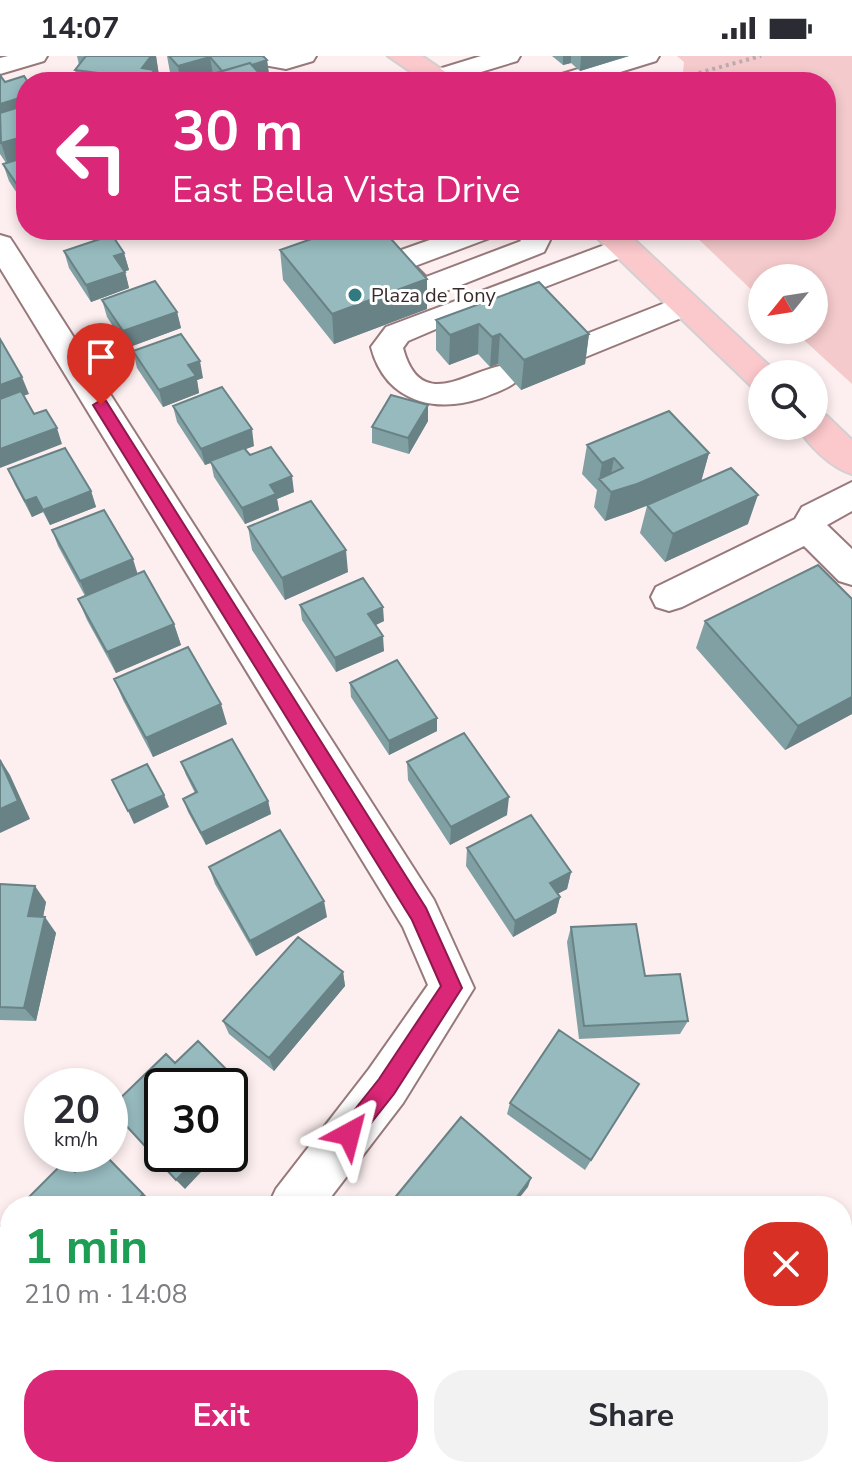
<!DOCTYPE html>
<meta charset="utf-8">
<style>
:root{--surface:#fff;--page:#f2f2f3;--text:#2b2b33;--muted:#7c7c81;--accent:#db2777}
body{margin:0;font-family:"Nunito Sans",sans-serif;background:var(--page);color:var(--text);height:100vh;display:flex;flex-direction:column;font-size:30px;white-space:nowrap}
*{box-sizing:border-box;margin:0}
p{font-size:26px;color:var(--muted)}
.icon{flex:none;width:44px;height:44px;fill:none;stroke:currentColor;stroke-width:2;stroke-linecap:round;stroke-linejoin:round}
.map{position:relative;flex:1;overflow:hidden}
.details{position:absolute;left:0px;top:1140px;width:852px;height:282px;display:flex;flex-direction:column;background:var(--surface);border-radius:32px 32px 0 0;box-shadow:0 4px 12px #0003}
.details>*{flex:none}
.guide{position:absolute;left:16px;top:16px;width:820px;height:168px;border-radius:32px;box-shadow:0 4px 12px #0003;background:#db2777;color:#fff;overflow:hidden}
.needle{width:52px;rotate:240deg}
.fabs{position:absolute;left:748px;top:208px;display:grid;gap:16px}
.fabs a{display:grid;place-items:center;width:80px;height:80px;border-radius:50%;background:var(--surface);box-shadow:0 4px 12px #0003;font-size:40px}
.speed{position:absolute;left:24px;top:1012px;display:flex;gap:16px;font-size:40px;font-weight:700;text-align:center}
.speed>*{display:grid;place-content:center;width:104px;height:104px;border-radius:50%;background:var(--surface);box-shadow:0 4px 12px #0003;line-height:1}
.speed small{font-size:20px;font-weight:400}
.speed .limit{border:4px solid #111;border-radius:12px;background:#fff;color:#111}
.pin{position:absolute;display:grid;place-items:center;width:68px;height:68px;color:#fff;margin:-82px -34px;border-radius:50% 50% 50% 0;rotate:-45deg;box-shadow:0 0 8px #0007}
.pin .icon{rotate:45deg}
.me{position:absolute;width:88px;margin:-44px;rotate:38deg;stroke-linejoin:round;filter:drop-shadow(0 0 6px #0008)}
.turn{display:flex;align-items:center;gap:28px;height:168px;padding:0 24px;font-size:36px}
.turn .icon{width:104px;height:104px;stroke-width:2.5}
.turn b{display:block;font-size:56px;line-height:68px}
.round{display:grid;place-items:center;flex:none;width:84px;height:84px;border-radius:32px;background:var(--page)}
.headline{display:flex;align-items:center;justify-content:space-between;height:136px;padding:0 24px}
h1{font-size:48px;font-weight:700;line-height:60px;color:#1e9e55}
.primary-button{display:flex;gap:16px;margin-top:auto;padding:16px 24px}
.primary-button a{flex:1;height:92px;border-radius:32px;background:var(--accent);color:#fff;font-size:32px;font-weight:700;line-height:92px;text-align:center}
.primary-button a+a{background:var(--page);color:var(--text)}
.status{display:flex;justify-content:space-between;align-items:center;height:56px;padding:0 40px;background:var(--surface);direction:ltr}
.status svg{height:22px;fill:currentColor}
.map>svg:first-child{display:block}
.green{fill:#f4cacc}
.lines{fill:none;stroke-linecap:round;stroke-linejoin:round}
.minor-casing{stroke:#98797b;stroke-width:4}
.major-casing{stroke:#d3d0d1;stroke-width:4}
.path{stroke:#baacad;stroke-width:4;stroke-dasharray:3 4;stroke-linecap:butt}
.minor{fill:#fff;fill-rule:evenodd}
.major{fill:#fbc8cc;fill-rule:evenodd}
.wall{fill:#81a0a3}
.shaded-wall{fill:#698285}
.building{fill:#96babe;stroke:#698285;stroke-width:2}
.route{fill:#db2777;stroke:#8e194d;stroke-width:2}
.poi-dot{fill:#327a82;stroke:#fff;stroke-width:3}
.labels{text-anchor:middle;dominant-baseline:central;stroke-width:6;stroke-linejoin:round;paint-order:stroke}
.far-poi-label{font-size:20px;fill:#382b2c;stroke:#fff;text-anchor:start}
</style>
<div class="status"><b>14:07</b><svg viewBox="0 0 49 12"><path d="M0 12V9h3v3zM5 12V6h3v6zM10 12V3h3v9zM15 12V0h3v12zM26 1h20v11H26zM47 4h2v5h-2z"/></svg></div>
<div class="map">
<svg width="852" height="1421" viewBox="0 0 852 1421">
<rect width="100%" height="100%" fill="#fdefef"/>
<path class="green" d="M677,0h175v328l-59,-54h21v-52h-52v22l-73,-70h137v-148h-144l2,-20z"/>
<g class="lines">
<defs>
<path id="minor" d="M8,0h39l-3,5 -44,13v-16z
M238,0h78l-3,5 -27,8 -45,-8z
M481,0h39l-3,5 -69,21h-19l-4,-5 4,-5z
M621,0h38l-3,5 -68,21h-40l4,-5z
M458,174h41l-4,6 -80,30 11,11 95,-36 -8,-11h30l7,10 -6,12 -103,41 -22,4 -11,-3 -24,-28 6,-12z
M0,179l10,3 4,6 420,656 40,88 -71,115 -79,103h-56l8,-17 93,-120 59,-84 -25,-58 -403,-659z
M623,182l10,3 5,6 -5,6 -197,76 -28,12 -5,7c20,75 78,8 115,18l5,8c-7,11 -19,15 -31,20 -50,22 -106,11 -121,-47l15,-20z
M685,239l11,3 4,7 -4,7 -113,46 -11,3 -11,-3 -5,-7 5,-7z
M852,426v29l-25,14 25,24v36l-13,-4 -35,-35 -122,61 -13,4 -13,-4 -5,-10 5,-10 139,-68 7,-12z
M56,1412h58l-3,9h-59z"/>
<path id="major" d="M388,0h34l38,26h-34z
M589,174h35l154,144h-16v15l-12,-4z
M814,356l13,4 25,24v34c-21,-6 -44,-29 -55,-48h17z"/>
</defs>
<use href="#minor" class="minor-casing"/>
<use href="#major" class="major-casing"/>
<path class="path" d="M665,26l96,-26"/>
<use href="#minor" class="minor"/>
<use href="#major" class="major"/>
</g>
<path class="wall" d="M77,0h79l4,26h-82l-3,-12 4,-5z
M167,0h96l4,4 3,22h-95l-4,-4z
M552,0h77l-49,15 -9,-8 -8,2z
M0,19l5,7h21v125l-17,-26 -6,-17 3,-1 -6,-9z
M69,174h46l-3,6 12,17 5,17 -4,1 4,17 -38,14 -22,-34 -5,-17 32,-11 -25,-1z
M337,174h83l-28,10 35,39v30l-93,35 -51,-64 -3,-30z
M102,244l75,12 4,16 -54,20 -20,-31z
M436,264l153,14 -4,30 -64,26 -23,-26 -8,3 -12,-13 -29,11 -13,-15z
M133,295l70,27 -6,2 2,13 -36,14 -26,-39z
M173,350l81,40 -9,3 5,6 44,37 -17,7 2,11 -34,14 -31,-47 -3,-14 -6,2 -28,-43z
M428,365l-19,33 -37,-11v-16z
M587,389l122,8 -8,28 47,43 -83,38 -25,-29 7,-27 -42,15 -11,-14 3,-17 -15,-16z
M8,413l83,22 5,16 -46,18 -7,-13 -11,5 -17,-32z
M248,471l100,45 -63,28 -33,-50z
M52,474l86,44 36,50 7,21 -65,28 -29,-53 -9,-21 7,-3 -27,-50z
M300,549l84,16 -8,4 8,26 -48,21 -34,-52z
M705,565l147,93 -67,36 -89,-102z
M114,623l113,45 -74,33 -30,-57z
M350,627l87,35v13l-48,24 -38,-58z
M181,706l87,39 3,13 -65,31 -18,-33 -5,-13 12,-6 -9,-18z
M407,706l100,53 -57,30 -42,-65z
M467,792l104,24 -4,17 -10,5 3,3 -4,16 -43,24 -47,-71z
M209,811l118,50 -71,39 -41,-72z
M0,828l46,18 -3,15 13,16 -20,88 -36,-1z
M571,871l74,49 43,45 -8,13 -101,5 -12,-97z
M343,916l2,14 -71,85 -45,-37 -6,-13z
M639,1028l-54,86 -78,-56 3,-11z
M846,1316l6,105h-42l-9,-5 1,-4h40v-95z
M639,1412h148l2,9h-146z"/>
<path class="shaded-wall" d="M151,0h5l4,26h-15l-3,-14z
M563,0h8v7l-8,2z
M581,0h48l-49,15z
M210,1l4,24 -34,1 -2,-16z
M267,4l3,22h-44l-1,-9z
M26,40v19l-26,7v-18z
M26,80v27l-17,5 -8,-25z
M107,174h8l-5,11z
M381,174h39l-38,14z
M124,197l5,17 -10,3 -5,-17z
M125,216l4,16 -38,14 -5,-17z
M427,223v30l-93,35 -2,-30z
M177,256l4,16 -54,20 -4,-17z
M479,268l-1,30 -29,11 1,-30z
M500,278l-2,30 -8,3 2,-30z
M589,278l-4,30 -64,26 3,-30z
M200,305l3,17 -6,2 2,13 -36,14 -4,-17 29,-25z
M22,321l7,17 -29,10v-19z
M428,349v16l-19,33 -1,-16z
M57,372l5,16 -62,24v-19z
M252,373l2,17 -49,19 -4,-16z
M709,397l-8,29 -70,30 -26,9 6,-29z
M614,402l-5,28 -10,-6 3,-17z
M292,420l2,16 -17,7 2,11 -34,14 -3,-16 28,-23z
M91,435l5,16 -46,18 -7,-15z
M758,439l-10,29 -83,38 8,-28z
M36,441l7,15 -11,5 -7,-16z
M346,494l2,22 -63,28 -3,-22z
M133,503l5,16 -52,21 -6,-15z
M383,551l1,14 -15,7 -1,-14z
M174,568l7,21 -65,28 -9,-21z
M383,580l1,15 -48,21 -1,-14z
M852,641v17l-67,36 13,-24z
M221,648l6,20 -74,33 -7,-19z
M437,662v13l-48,24v-14z
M0,703l10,16 20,44 -30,14z
M164,739l5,12 -35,17 -6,-13z
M509,741l-2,18 -57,30 1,-18z
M268,745l3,13 -65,31 -5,-12z
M571,816l-4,17 -21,11 4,-17z
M35,830l11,16 -6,30 -12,-16z
M560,841l-4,16 -43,24 2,-16z
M324,845l3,16 -71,39 -6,-15z
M45,861l11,16 -20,88 -12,-13z
M343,916l2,14 -71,85 -5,-13z
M241,1028l6,11 -17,18v-18z
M105,1098l47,48 -3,4h-17z
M201,1098h17l-33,35 -9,-9z
M531,1122l-3,9 -15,19h-3z
M0,1234l10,10v11l-10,-11z
M10,1302v20l-10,11v-20z"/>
<path class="building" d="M86,0h65l-9,12 12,2 -8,12h-28l-16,-3 4,-5 -31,-4z
M169,0h94l4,4 -15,5 -2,-2 -28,8 -12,-14 -32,9z
M250,7l17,19h-77l-1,-1z
M0,19l5,7 19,-6 4,6h-2v14l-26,8z
M26,49v31l-25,7 -1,-30z
M26,101v37l-2,1 -21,-31z
M337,174h46l44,49 -95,35 -52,-64z
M112,179l12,18 -10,3 11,16 -39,13 -22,-34z
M155,225l22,31 -54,19 -21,-31z
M539,226l50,52 -65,26 -24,-26 -8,3 -13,-13 -29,11 -14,-15z
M181,278l19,27 -12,4 8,11 -37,14 -26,-39z
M0,283l22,38 -22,8z
M222,331l30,42 -51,20 -28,-43z
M21,335l13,23 12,-4 11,18 -57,21v-50z
M391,339l37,10 -20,33 -36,-11z
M669,355l40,42 -72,31 -26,8 -12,-13 24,-11 -9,-10 -12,5 -15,-18z
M271,391l21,29 -22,9 6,9 -34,14 -32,-47 34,-13 6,7z
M65,392l26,43 -48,19 -7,-13 -11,4 -17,-32z
M731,412l27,27 -85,39 -26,-29z
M311,445l35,49 -64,28 -34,-51z
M104,454l29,49 -53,22 -28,-51z
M818,509l34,34v98l-54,29 -93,-105z
M144,515l30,53 -67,28 -29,-53z
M363,522l20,29 -15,7 15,22 -48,22 -35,-53z
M188,591l33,57 -75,34 -32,-59z
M397,604l40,58 -48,23 -39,-58z
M464,677l45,64 -58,30 -44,-65z
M232,683l36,62 -67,32 -18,-34 14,-7 -16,-30z
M0,704l18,41 -18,8z
M147,708l17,31 -36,16 -16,-31z
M531,759l40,57 -21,11 10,14 -45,24 -48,-73z
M280,774l44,71 -74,40 -41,-74z
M0,828l35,2 -7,30 17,1 -21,91 -24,-1z
M636,868l9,52 35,-2 8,47 -104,5 -13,-99z
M298,881l45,35 -74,86 -46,-37z
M559,974l80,54 -48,76 -81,-57z
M198,985l43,43 -11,11v-9h-68v68h39l-25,26 -66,-72 56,-54 9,9z
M461,1061l70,61 -21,28h-110l-7,-6z
M93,1098h11l39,40 -11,12h-112l45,-45 10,11z
M10,1161v19l-9,-10z
M0,1244l10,11v47l-10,11z
M846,1316l6,4v101h-29l-7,-4 1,-5h25v-82z
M208,1412h135l-7,9h-122l-7,-8z
M348,1412h22l-7,9h-7z
M506,1412h60l2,9h-60z
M647,1412h140l4,8 -2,1h-138z"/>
<path class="route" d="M101,344l5,1 320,507 36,80 -68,106 -38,48 -7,3 -8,-3 -3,-8 3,-7 38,-48 62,-93 -29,-66 -319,-515z"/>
<circle class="poi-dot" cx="355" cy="239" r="8"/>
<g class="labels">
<g class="far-poi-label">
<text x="371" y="239">Plaza de Tony</text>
</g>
</g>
</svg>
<div class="fabs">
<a><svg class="needle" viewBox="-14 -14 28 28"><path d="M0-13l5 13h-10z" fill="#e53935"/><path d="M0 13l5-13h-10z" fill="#7c7c81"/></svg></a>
<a><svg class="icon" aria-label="search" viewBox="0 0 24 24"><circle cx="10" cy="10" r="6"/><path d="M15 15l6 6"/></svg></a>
</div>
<div class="speed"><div>20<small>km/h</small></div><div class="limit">30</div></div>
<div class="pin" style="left:101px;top:349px;background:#d93025"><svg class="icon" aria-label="arrive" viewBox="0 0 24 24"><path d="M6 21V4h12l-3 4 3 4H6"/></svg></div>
<svg class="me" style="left:349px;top:1078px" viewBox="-20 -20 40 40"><path d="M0-17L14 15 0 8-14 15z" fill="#db2777" stroke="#fff" stroke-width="4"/></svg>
<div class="guide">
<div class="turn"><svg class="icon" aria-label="left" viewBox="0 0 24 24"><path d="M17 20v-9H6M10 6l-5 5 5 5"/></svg><div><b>30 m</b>East Bella Vista Drive</div></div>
</div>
<section class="details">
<div class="headline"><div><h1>1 min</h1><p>210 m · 14:08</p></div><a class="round" style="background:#d93025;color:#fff"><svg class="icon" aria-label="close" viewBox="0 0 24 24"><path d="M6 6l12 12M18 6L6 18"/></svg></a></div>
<div class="primary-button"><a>Exit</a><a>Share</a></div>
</section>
</div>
